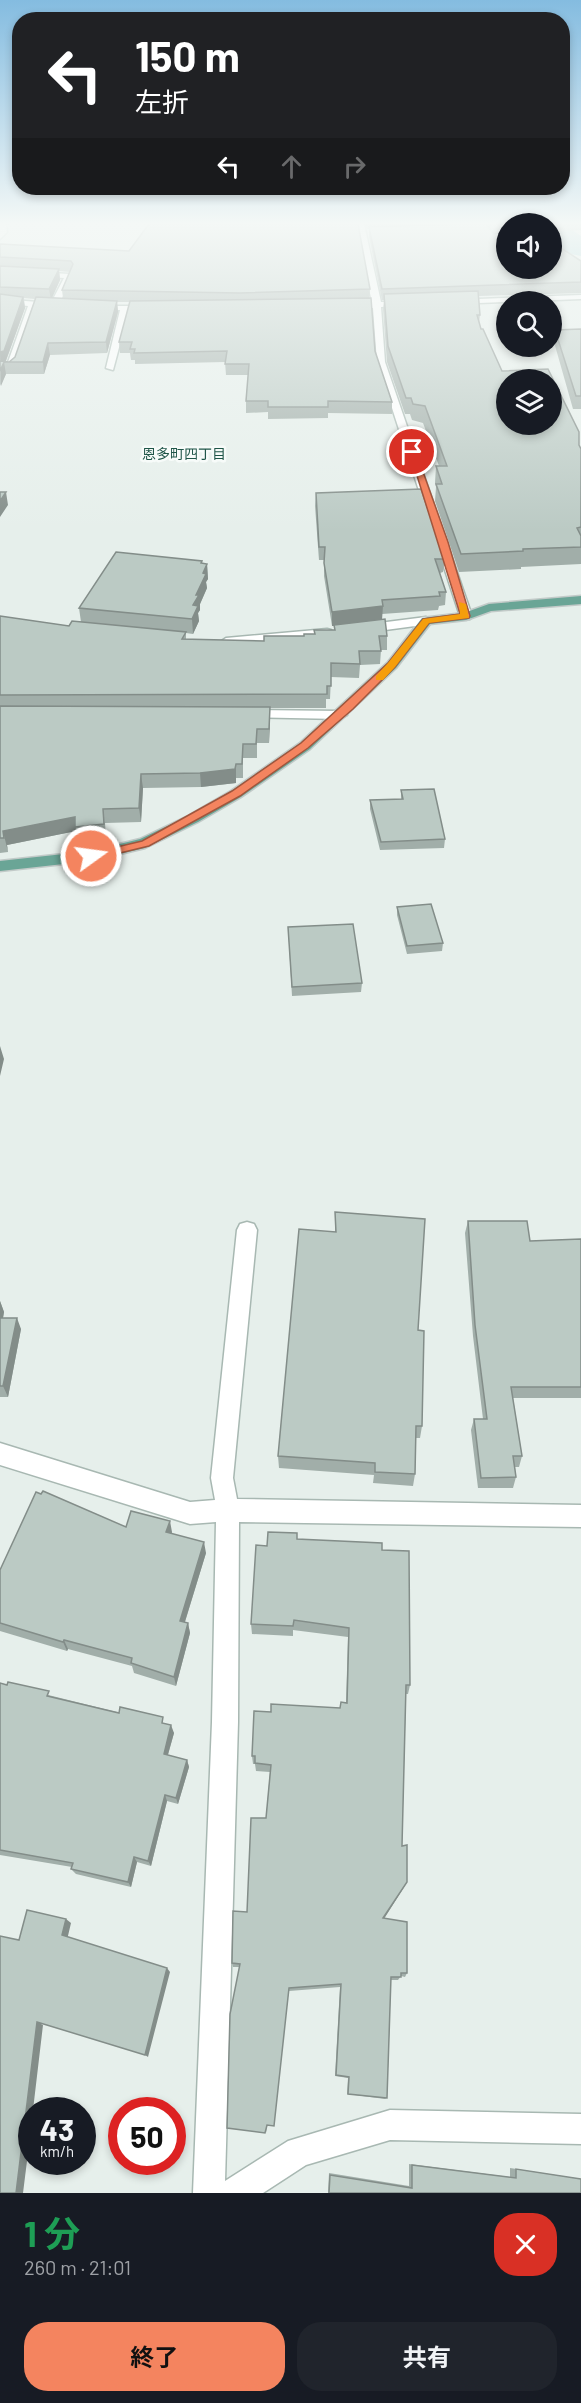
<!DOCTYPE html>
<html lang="ja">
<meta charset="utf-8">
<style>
:root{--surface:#171b24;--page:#20242c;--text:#f1f3f6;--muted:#9ea1a6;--accent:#f4845f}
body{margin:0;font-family:Barlow,"Noto Sans JP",sans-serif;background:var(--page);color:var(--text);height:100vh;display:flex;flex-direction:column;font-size:22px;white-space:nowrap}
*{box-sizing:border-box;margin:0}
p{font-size:20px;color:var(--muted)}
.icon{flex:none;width:33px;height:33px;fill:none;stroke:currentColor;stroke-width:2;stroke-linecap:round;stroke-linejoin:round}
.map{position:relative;height:2193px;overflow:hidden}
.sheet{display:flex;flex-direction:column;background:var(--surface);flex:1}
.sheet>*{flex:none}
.top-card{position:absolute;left:12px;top:12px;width:558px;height:183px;border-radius:24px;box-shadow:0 3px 9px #0003;background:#202124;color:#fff;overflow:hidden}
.buttons{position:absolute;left:496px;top:213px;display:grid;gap:12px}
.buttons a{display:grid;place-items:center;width:66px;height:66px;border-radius:50%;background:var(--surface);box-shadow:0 3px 9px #0003;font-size:30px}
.speed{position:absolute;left:18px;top:2097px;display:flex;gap:12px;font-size:30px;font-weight:700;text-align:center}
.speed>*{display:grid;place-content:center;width:78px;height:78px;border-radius:50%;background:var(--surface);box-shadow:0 3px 9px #0003;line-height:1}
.speed small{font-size:15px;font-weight:400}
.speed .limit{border:9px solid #d22;background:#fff;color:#111}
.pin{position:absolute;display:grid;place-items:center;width:51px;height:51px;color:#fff;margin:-26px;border:3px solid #fff;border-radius:50%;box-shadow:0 2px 6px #0007}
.me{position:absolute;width:66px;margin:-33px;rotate:76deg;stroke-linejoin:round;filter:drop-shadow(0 0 4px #0008)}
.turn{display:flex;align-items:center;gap:21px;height:126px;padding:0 24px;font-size:27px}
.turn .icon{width:78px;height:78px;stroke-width:2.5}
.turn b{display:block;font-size:42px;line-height:51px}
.lanes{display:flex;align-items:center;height:57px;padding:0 24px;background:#0003;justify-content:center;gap:30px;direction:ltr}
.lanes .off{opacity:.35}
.round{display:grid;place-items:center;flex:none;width:63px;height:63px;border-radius:24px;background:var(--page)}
.head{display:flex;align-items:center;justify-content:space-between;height:102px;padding:0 24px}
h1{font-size:36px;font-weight:700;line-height:45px;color:#1e9e55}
.cta{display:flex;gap:12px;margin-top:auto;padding:12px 24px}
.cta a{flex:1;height:69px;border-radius:24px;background:var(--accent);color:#111;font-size:24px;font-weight:700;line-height:69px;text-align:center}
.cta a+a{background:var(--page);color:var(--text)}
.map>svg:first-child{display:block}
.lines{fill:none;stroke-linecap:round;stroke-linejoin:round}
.river{fill:#8ec9d4;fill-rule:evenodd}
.minor-casing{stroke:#a8b8b2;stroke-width:3}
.major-casing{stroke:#c2cac8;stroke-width:3}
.minor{fill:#fff;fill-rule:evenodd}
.major{fill:#6aa596;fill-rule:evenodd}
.wall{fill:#a1aea9;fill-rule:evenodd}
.shaded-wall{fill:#838d89}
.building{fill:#bbcac4;stroke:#838d89;stroke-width:1.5;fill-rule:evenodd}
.route{fill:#f4845f;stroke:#9f563e;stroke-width:1.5}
.slow{fill:#f59e0b}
.labels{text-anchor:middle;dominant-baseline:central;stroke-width:5;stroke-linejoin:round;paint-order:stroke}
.far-neighbourhood-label{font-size:14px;fill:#1f5548;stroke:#f7fbf9}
</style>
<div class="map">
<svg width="581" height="2193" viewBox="0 0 581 2193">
<rect width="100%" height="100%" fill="#e6efeb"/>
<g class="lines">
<path class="river" d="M552,224h11l18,12v20l-10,-2 -19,-14z"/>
<defs>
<path id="minor" d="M0,224h6l1,8 -7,7z
M356,224h8l17,78h25l4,2 -4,2 -25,1 4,55 87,254 -2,3h-8l-2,-3 -83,-254 -4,-54h-23l-4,-2 4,-2 22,-1z
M0,270l69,4 4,2 -14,28 3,2 -1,2 -25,-1 -21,61 -4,3h-11v-6h7l21,-59 -28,-3v-4l51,4 13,-25 -64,-4z
M581,295v4l-127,5 -4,-2 4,-2z
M95,306h56l4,2 -4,2h-22l-16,60 -7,-2 14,-58h-28l-1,-2z
M426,617l6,4 -2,3 -67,9 -6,-4 6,-4z
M327,629l4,1v6l-105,10 -6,-4 6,-4z
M246,710l94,1 7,4 -7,4 -99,-2 -2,-3 2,-3z
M247,1222l7,2 3,6 -24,248 4,21 344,6v22l-342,-5 -1,200 -13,459 63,-40 102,-31 191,4v30l-191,-4 -84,25 -43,28h-70l19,-471 4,-200 -26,2 -190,-59v-22l190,59 25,-2 -4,-22 26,-248 3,-6z"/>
<path id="major" d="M581,596v8l-90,7 -25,9 -36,4 -34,44 -86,81 -69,48 -43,25 -53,26 -54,13 -91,10v-10l91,-10 49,-12 48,-23 43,-25 69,-48 88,-81 34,-44 42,-5 25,-9z"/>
</defs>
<use href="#minor" class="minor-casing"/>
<use href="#major" class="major-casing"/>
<use href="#minor" class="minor"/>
<use href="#major" class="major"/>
</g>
<path class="wall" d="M365,224h142l74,37v32l-102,3 1,19 -1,8 2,6 21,42 77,74 2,4v115l-60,3v2l-62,3 -24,-71 1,-14 -1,-4 1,-17h3l-16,-43 -11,-3 -2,-6h-5l-18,-52 -4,-53 1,-9h-2l-13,-63v-8h-2z
M552,224h29v6l-29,2z
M0,244l370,45 -1,9 6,53 17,51v12l-64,-1v5l-60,1v-7l-22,1v-12l2,-26h-22l-1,-13 -90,2v-4h-4l-1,-7h-10l-1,-11 11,-40h-13l1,10 -11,41 -57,2 -6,19h-38l-6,12zM59,271l11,1 -8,18 1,8h-11l8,-18zM24,298l11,1 -20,58 -6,5 -3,-1 19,-53z
M581,329v80h-8l-19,-67 1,-12z
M316,493l129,66 -2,13 -3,1 6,19 -1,13 -6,1 -1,4 -56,4v5l5,17v14h-6l-1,14 -20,1 -1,13 -28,-1 -1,22h-4v9h-56l-1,35h-12v15h-14v20h-7v5l-35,4 -58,1 -2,34 -36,1 1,15 -29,3 -1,-10 -69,14 1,7 -8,1v-237l69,10 12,-4 -2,-14 124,-44h4l1,15 -2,3 1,6 -7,16v6l-2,3 1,8 -6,13 -7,-1v7l78,1 40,-5 30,-6v-4h-2l-8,-50v-16h-5l-4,-54z
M401,790l44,49 -1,9 -64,2 -10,-41v-9l31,-1z
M397,907l46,36 -1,8 -35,3 -10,-39z
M288,927l74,56 -1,9 -69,4z
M335,1212l83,118 4,96 -2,12h-4l-1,36 -2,12 -40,-3 1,-8 -95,-7 -1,-12 57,-225z
M468,1221l62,20 51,-2v159h-68l9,58 -3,11h-4l1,10 -3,11h-35l-7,-58 3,-11h9l-10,-83 -8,-103z
M0,1301l4,11 -1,6 18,11 -13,68h-8z
M126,1527l46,5 -1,2 35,19 -21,69 3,1 2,10 -14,53 -42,-13 -2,-7 -64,-17 -1,2 -67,-20v-61z
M297,1539l85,11 28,135 -2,9h-2l-4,152 2,41 -20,32 23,54 -2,4 -4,-1 -3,4h-7l-4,118 -2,1 -38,-5 1,-16 -13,-2 5,-89 -51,4 -23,142 -27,-166h-6l-1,-4 15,-51 19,-94 4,-46 -14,-1 -1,-7h-2l-1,-8 19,-44 69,-4 6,-5 2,-66 -55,-7v6l-41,-2 -1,-10 16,-78z
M0,1683l165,41 9,9 -6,22 19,5 2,7 -11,37 -11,-3 -16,65 -14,-4 -6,25 -55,-13 -5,-5 1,-2 -72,-12z
M409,2164l101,13v-9l71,11v14h-253l1,-20 80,13z"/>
<path class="shaded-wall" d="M59,269l1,11 -9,20 -2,-11z
M23,297l2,11 -20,55 -1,-1 2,12 -5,12 -1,-34z
M117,301l1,11 -11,41 -1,-11z
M48,343l2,12 -6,19 -1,-12z
M6,492l2,13 -8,12v-16z
M202,561l1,12 4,-9 1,15 -2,3 1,6 -7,16v6l-2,3 1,8 -6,13 -1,-15 9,-56z
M383,606l-1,14 -50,6v-14z
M270,707v14l-1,22v-14z
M236,764v19l-35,4 -1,-14z
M141,774l2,14 -2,34 -2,-14z
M75,817l1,14 -69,14 1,7 -5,-21z
M0,1046l4,13 -4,17z
M0,1301l4,11 -3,17 -1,-2z
M17,1318l4,11 -13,68 -5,-11z
M170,1521l2,11 -3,11 -3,-11z
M204,1542l2,11 -24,78 -2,-10z
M188,1623l2,10 -14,53 -2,-9z
M64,1640l4,9 -1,2 -4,-9z
M171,1725l3,8 -8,28 -2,-7z
M187,1760l2,7 -11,37 -2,-6z
M165,1795l2,6 -16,65 -3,-5z
M134,1857l3,5 -6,25 -3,-5z
M407,1882l-3,5 -23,36 2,-5z
M66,1919l5,4 -4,17 -5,-5z
M167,1968l3,4 -22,85 -3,-2z
M37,2022l6,3 -10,85h-1v11l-9,72h-7z"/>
<path class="building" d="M149,224h209l12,65 -130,4 -178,-3 11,-26 -2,-3 -71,-4v-13l129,7z
M467,224h19l8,10 10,-3 -7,-7h10v44h45v-26l29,19v21l-199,7 -13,-62z
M0,266l59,3 -10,20 -49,-2z
M478,291l2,24h-3l4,14h2l19,42 46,-2 31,63v13l2,4v78l-4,1 4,8v11l-58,2v2l-62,3 -25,-70h6l-6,-18h11l-22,-60 -12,-2 -2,-6h-5l-18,-52 -4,-52zM507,380h45v44h-45z
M0,294l23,3 -19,54 -4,1z
M36,297l81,4 -11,41 -58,1 -5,19h-39l-4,9v-10l9,1 6,-5z
M371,298l4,53 17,51 -64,-1v6h-60v-6h-22l3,-37h-24l2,-13 -93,2 1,-4h-5l2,-7h-13l11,-41z
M581,329v67h-5l-21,-66z
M421,489l24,70h-10l11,33h-7l1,4 -58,4 1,6 -51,6 -8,-49 1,-16h-6l-3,-54z
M0,492h6l-6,9z
M116,552l86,9 -1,2 6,1 -4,9 3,1 -10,21h3l-6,10 5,1 -6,13 -113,-11z
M0,616l69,10 3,-5 114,11 -4,7 82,2v-5h40v-2h11l-1,-4h21l-1,-5 51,-6 2,17h-8l2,15h-22l1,13 -29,-1v23h-4v8l-327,1z
M0,706l270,1 -1,22h-12l-1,15h-13l-1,20h-6l-1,5 -35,4 -59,1 -2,34 -36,1 1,15 -29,3v-10l-72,14 1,7h-4z
M434,789l11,50 -64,3 -11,-42 33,-1 -2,-9z
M431,904l12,39 -36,3 -10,-39z
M353,924l9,59 -70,4 -4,-60z
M335,1212l90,7 -7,111 6,1 -2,95h-6l-1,48 -40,-2v-9l-97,-7 21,-227 37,3z
M468,1221h59l3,20 51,-2v148h-70l11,69h-9l3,21 -35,1 -7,-59h13l-12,-94z
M0,1318h17l-14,68h-3z
M43,1491l83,36 5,-16 39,10 -4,11 38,10 -24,79 8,2 -14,54 -43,-14 1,-5 -68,-18 -1,2 -63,-19v-53l36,-78 5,2z
M268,1532l29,1v6l85,4v7l27,1 1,134h-4l-4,161 5,-1v37l-24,36 24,4v51h-6v4h-10l-4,121 -39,-4 1,-17 -13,-2 5,-91 -52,4 -15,138 -7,-1 -2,8 -38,-5 3,-114 10,-50 -8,-1 1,-52 14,1 4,-94h15l5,-53 -16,-2v-7h-3l2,-45 17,1v-8l69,4 1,-6 6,1 2,-75 -55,-8 -1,6 -42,-2 5,-79 11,1z
M8,1682l41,9 -2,5 72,17 1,-6 43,10 -1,6 9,2 -7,29 23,6 -11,38 -11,-3 -17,66 -14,-4 -6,25 -57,-13 2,-6 -73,-13v-167l7,2z
M27,1910l39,9 -4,16 105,33 -22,87 -108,-33 -21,171h-16v-257l19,4z
M412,2165l104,13v-9l65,10v14h-252l1,-18 82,13z"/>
<linearGradient id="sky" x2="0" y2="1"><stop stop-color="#84bce0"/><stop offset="0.42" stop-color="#f4f8f6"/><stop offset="1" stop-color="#f4f8f6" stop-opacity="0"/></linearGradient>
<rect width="581" height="531" fill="url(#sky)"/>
<path class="route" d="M409,450l7,2 32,90 22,74 -1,2 -40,5 -34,44 -42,42 -45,39 -68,48 -91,50 -58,14 -4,-1v-5l55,-13 90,-50 69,-48 87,-80 35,-44 37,-5z"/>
<path class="slow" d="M459,602l7,2 3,14 -40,5 -34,44 -12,13h-7v-4l12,-13 35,-44 37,-5z"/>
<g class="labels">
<g class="far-neighbourhood-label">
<text x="184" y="453">恩多町四丁目</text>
</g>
</g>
</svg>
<div class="buttons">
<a><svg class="icon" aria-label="sound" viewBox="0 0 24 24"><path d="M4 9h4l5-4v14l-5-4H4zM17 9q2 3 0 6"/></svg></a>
<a><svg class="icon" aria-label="search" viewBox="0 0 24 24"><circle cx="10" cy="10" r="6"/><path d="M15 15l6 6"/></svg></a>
<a><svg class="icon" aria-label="layers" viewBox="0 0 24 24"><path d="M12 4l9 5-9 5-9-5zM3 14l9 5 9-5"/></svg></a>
</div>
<div class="speed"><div>43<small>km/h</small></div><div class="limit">50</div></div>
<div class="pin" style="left:412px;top:452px;background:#d93025"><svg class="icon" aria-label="arrive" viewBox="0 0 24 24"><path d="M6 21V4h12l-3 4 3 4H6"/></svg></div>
<svg class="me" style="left:91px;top:856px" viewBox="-20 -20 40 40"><circle r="17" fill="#f4845f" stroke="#fff" stroke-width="3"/><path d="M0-11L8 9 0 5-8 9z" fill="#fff"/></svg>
<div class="top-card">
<div class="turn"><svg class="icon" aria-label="left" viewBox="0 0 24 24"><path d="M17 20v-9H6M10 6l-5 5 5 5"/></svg><div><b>150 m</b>左折</div></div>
<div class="lanes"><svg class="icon" aria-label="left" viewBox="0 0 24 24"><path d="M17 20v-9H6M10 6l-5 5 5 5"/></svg><svg class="icon off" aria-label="ahead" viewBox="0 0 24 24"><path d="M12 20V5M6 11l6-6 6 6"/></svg><svg class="icon off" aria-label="right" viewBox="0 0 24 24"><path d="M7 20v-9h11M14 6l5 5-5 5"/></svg></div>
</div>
</div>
<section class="sheet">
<div class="head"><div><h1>1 分</h1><p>260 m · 21:01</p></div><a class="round" style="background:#d93025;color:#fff"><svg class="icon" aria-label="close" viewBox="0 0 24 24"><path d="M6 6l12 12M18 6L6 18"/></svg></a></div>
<div class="cta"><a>終了</a><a>共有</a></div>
</section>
